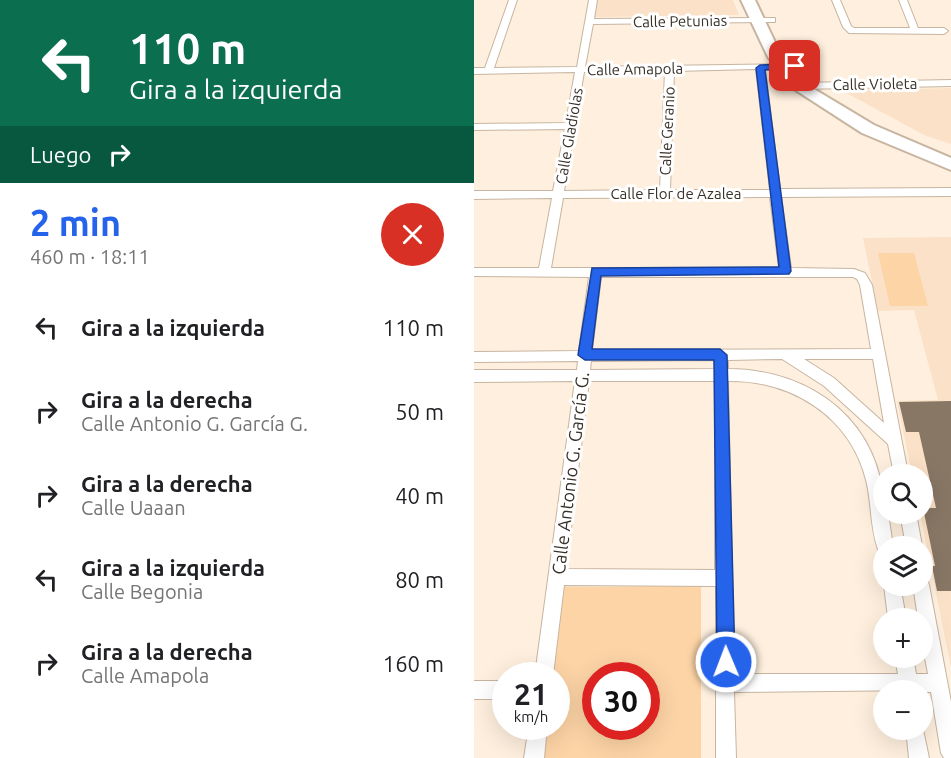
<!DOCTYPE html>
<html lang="es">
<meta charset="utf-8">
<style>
:root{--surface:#fff;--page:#f2f2f2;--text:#202124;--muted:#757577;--accent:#2563eb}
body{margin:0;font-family:Ubuntu,sans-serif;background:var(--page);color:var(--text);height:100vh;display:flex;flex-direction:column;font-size:22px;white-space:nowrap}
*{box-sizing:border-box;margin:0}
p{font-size:20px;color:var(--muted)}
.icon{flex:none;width:33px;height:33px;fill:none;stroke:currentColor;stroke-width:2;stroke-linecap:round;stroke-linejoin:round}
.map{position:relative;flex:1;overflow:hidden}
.details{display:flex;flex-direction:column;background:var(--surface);width:474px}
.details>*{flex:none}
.hud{background:#0b6e4f;color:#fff;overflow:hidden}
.fabs{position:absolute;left:399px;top:464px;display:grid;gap:12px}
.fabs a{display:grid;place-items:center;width:60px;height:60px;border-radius:50%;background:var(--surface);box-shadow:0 6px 24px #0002;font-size:30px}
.speed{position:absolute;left:18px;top:662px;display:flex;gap:12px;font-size:30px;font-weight:700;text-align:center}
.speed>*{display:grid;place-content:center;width:78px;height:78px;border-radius:50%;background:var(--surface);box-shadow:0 6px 24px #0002;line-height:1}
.speed small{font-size:15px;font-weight:400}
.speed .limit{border:9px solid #d22;background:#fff;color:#111}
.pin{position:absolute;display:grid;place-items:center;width:51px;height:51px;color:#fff;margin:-26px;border-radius:12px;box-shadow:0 3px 9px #0006}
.me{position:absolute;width:66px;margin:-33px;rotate:359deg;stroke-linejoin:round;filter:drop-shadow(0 0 4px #0008)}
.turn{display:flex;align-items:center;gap:21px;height:126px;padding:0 30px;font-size:27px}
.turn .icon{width:78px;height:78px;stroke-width:2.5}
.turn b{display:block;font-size:42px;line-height:51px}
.then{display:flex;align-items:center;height:57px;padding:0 30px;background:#0003;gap:12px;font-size:22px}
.round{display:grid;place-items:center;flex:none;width:63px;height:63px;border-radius:32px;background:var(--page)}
.overview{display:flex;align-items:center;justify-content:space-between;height:102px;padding:0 30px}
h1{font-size:36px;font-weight:600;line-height:45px;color:var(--accent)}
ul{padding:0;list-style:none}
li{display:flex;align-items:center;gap:18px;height:84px;padding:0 30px}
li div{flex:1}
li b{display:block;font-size:22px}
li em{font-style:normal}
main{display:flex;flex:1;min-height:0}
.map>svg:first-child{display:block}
.built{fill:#fae1c7}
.green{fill:#fdd4a6;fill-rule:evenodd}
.building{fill:#887765}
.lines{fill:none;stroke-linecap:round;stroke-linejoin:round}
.minor-casing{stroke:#c7b5a1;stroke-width:2}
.primary-casing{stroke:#c7b5a1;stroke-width:4}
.minor{fill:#fff;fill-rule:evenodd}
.primary{fill:#fff;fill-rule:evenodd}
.route{fill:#2563eb;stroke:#184099;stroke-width:1.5}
.labels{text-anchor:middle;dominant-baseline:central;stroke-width:6;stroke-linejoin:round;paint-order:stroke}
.far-street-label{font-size:15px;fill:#383129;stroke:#fff}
.street-label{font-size:18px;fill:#383129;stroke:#fff}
</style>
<main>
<section class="details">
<div class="hud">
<div class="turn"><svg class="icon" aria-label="left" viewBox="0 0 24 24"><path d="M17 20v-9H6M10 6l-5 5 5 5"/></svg><div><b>110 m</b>Gira a la izquierda</div></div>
<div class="then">Luego<svg class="icon" aria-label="right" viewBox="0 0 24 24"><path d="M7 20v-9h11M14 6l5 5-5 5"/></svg></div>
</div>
<div class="overview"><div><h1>2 min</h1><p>460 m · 18:11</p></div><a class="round" style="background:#d93025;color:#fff"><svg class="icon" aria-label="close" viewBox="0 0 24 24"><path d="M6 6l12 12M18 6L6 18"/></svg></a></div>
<ul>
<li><svg class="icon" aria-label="left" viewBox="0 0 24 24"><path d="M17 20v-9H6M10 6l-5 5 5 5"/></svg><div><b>Gira a la izquierda</b></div><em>110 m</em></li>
<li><svg class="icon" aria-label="right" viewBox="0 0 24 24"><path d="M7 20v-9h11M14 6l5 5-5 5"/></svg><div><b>Gira a la derecha</b><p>Calle Antonio G. García G.</p></div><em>50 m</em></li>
<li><svg class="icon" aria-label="right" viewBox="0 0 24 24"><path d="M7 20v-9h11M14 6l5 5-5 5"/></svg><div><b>Gira a la derecha</b><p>Calle Uaaan</p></div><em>40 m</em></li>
<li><svg class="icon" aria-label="left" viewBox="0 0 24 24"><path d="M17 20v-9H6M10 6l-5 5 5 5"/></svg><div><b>Gira a la izquierda</b><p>Calle Begonia</p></div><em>80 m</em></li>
<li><svg class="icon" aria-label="right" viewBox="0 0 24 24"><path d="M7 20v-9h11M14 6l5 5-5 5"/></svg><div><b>Gira a la derecha</b><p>Calle Amapola</p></div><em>160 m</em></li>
</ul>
</section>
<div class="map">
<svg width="477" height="758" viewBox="0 0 477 758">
<rect width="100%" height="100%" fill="#feefde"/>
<path class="built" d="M124,0h135l6,15 -145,2z
M477,88v56l-27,-9 -81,-44z
M477,237v430l-31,-154h2v-39h-10l-15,-73 41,-1 -24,-90 -36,1 -15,-73z"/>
<path class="green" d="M404,253h36l14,53h-38z
M227,586v172h-158l4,-32h9v-51h-3l10,-88zM122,675h50v51h-50z"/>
<path class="building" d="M477,401v190h-14l-5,-25h3l-12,-58h13l-17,-76h-13l-7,-30z"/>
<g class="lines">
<defs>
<path id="minor" d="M35,0h8l-23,68 83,-1 12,-67h8l-3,19 181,-1v4h-3l-179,2 -8,43 213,-3 1,2 -4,3h-30l15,120 171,-1v8l-170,1 10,71 63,1 11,4 7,12 36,189h-14l-6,-30 -64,-58 -42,-27 -54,1v9c85,0 156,55 156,144h4l5,33h-9v7l-5,-1c-9,-22 -7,-49 -13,-72 -16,-64 -75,-100 -138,-99l6,293h164l-3,-17h18l3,17h12l-6,-32v-24h-4l-5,-33h9v-8l5,2 2,6 22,117v56h-7l-3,-5 -10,-61h-9v-2l-188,2 2,66h-20v-172l-152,-1 -11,90h-18l40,-294 -101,1v-12h103l1,-9 -104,1v-10l105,-1 10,-74 -115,-1v-8h65l13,-70 -78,1v-8h79l12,-62 -91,1v-6l92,-1 9,-51 -101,2v-6h11zM282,69l14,121h-100l4,-119zM191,71l-5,119 -96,1 20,-119zM296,197l9,71h-228l12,-70zM127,277h252l4,2 3,6 11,64 -279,1zM330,359h69l11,64 -50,-45zM240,360l1,9 -125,1 1,-9zM115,381h126v189l-149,-1z
M358,0h8l11,26 3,2h56l-11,-28h8l11,28h26l4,3 -4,3 -95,-1 -6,-6z
M477,80v6l-152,3 -5,-3 5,-3z
M426,513h16l6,33h-16z
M410,585h16l6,33h-18z
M0,681h32v18h-32z
M448,725l7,33h-20l-3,-29h16z
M55,726h18l-3,32h-20z"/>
<path id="primary" d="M267,0h14l27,57 22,26 70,42 77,33v12l-89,-37 -68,-44 -26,-32z"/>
</defs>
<use href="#minor" class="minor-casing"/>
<use href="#primary" class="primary-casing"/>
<use href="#minor" class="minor"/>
<use href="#primary" class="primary"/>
</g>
<path class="route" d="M321,63l3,1v4l-33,2 26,201 -2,3 -188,2 -9,73h128l7,6 8,307 -3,7 -6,2 -7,-2 -2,-7 -3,-302h-129l-7,-5 14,-87 187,-1 -23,-199 4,-3z"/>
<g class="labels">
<g class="far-street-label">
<text transform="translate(206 21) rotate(-1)">Calle Petunias</text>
<text transform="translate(161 69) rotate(-1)">Calle Amapola</text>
<text transform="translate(401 84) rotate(-1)">Calle Violeta</text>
<text transform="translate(193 131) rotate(-87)">Calle Geranio</text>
<text transform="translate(95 136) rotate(-80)">Calle Gladiolas</text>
<text x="202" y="193">Calle Flor de Azalea</text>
</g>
<g class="street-label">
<text transform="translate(96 473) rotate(-83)">Calle Antonio G. García G.</text>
</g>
</g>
</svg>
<div class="fabs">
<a><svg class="icon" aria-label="search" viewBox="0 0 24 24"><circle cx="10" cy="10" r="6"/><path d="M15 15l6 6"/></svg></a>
<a><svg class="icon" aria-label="layers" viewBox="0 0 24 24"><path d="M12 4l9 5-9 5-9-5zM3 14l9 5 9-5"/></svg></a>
<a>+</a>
<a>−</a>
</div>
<div class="speed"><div>21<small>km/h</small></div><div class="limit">30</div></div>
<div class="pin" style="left:321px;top:66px;background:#d93025"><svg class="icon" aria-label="arrive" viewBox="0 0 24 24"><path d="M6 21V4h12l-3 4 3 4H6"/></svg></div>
<svg class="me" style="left:252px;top:662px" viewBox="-20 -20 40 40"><circle r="17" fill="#2563eb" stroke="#fff" stroke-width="3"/><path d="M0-11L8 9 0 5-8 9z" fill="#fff"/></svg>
</div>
</main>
